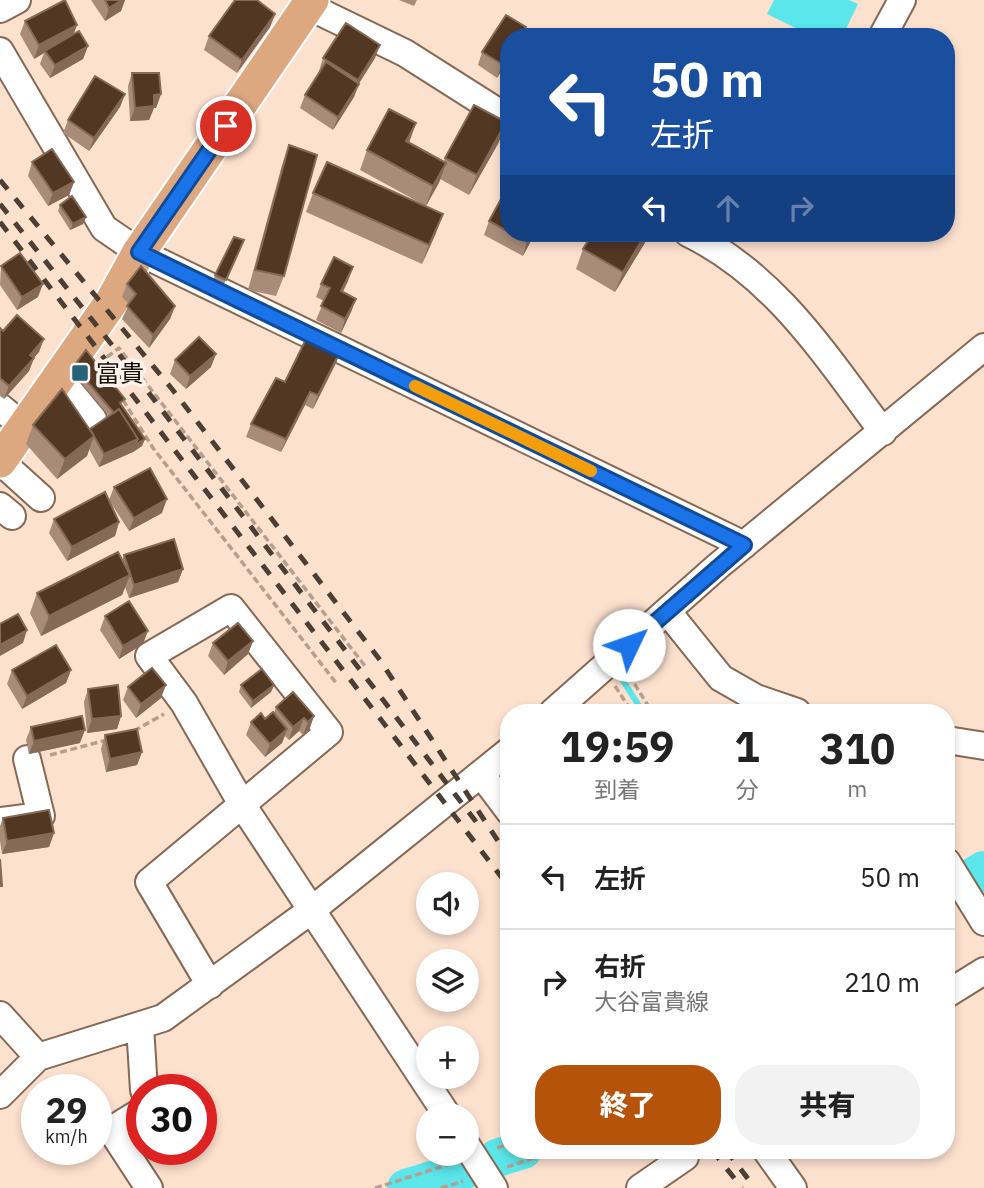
<!DOCTYPE html>
<html lang="ja">
<meta charset="utf-8">
<style>
:root{--surface:#fff;--page:#f2f2f2;--text:#222;--muted:#767676;--line:#e0e0e0;--accent:#b45309}
body{margin:0;font-family:"IBM Plex Sans","Noto Sans JP",sans-serif;background:var(--page);color:var(--text);height:100vh;display:flex;flex-direction:column;font-size:26px;white-space:nowrap}
*{box-sizing:border-box;margin:0}
p{font-size:23px;color:var(--muted)}
.icon{flex:none;width:38px;height:38px;fill:none;stroke:currentColor;stroke-width:2;stroke-linecap:round;stroke-linejoin:round}
.map{position:relative;flex:1;overflow:hidden}
.drawer{position:absolute;left:500px;top:704px;width:455px;height:455px;display:flex;flex-direction:column;background:var(--surface);border-radius:28px;box-shadow:0 4px 10px #0003}
.drawer>*{flex:none}
.banner{position:absolute;left:500px;top:28px;width:455px;height:214px;border-radius:28px;box-shadow:0 4px 10px #0003;background:#1a4fa0;color:#fff;overflow:hidden}
.controls{position:absolute;left:416px;top:872px;display:grid;gap:14px}
.controls a{display:grid;place-items:center;width:63px;height:63px;border-radius:50%;background:var(--surface);box-shadow:0 4px 10px #0003;font-size:35px}
.speed{position:absolute;left:21px;top:1074px;display:flex;gap:14px;font-size:35px;font-weight:700;text-align:center}
.speed>*{display:grid;place-content:center;width:91px;height:91px;border-radius:50%;background:var(--surface);box-shadow:0 4px 10px #0003;line-height:1}
.speed small{font-size:18px;font-weight:400}
.speed .limit{border:10px solid #d22;background:#fff;color:#111}
.pin{position:absolute;display:grid;place-items:center;width:60px;height:60px;color:#fff;margin:-30px;border:4px solid #fff;border-radius:50%;box-shadow:0 2px 7px #0007}
.me{position:absolute;width:77px;margin:-38px;rotate:48deg;stroke-linejoin:round;filter:drop-shadow(0 0 5px #0008)}
.turn{display:flex;align-items:center;gap:24px;height:147px;padding:0 35px;font-size:32px}
.turn .icon{width:91px;height:91px;stroke-width:2.5}
.turn b{display:block;font-size:49px;line-height:60px}
.lanes{display:flex;align-items:center;height:66px;padding:0 35px;background:#0003;justify-content:center;gap:35px;direction:ltr}
.lanes .off{opacity:.35}
.eta{display:flex;justify-content:space-evenly;align-items:center;height:119px;text-align:center}
.eta b{font-size:42px;font-weight:800;line-height:49px}
.action{display:flex;gap:14px;margin-top:auto;padding:14px 35px}
.action a{flex:1;height:80px;border-radius:28px;background:var(--accent);color:#fff;font-size:28px;font-weight:800;line-height:80px;text-align:center}
.action a+a{background:var(--page);color:var(--text)}
ul{padding:0;list-style:none}
li{display:flex;align-items:center;gap:21px;height:105px;padding:0 35px;border-top:2px solid var(--line)}
li div{flex:1}
li b{display:block;font-size:26px}
li em{font-style:normal}
.map>svg:first-child{display:block}
.water{fill:#5ae6ea}
.lines{fill:none;stroke-linecap:round;stroke-linejoin:round}
.stream{stroke:#5ae6ea;stroke-width:6}
.river{stroke:#5ae6ea;stroke-width:38}
.minor-casing{stroke:#866853;stroke-width:30}
.major-casing{stroke:#fff;stroke-width:37}
.path{stroke:#b69f90;stroke-width:3.5;stroke-dasharray:7 3.5;stroke-linecap:butt}
.minor{stroke:#fff;stroke-width:26}
.major{stroke:#dda780;stroke-width:33}
.rail{stroke:#4c3e33;stroke-width:5;stroke-dasharray:12 12;stroke-linecap:butt}
.wall{fill:#a88c79}
.shaded-wall{fill:#856a57}
.building{fill:#523723;stroke:#856a57;stroke-width:2}
.route-casing{stroke:#114b97;stroke-width:18}
.route{stroke:#1a73e8;stroke-width:12}
.slow{stroke:#f59e0b;stroke-width:12}
.poi-dot{fill:#266279;stroke:#faf3ee;stroke-width:2.5}
.labels{text-anchor:middle;dominant-baseline:central;stroke-width:7;stroke-linejoin:round;paint-order:stroke}
.poi-label{font-size:24px;fill:#190e06;stroke:#faf3ee;text-anchor:start}
</style>
<div class="map">
<svg width="984" height="1188" viewBox="0 0 984 1188">
<rect width="100%" height="100%" fill="#fde1cf"/>
<path class="water" d="M774,0h75l9,4 -16,33h-28l-47,-23z"/>
<g class="lines">
<path class="stream" d="M620,676l23,36"/>
<path class="river" d="M972,877l12,-7
M497,1158l26,-8
M406,1188l59,-18"/>
<defs>
<path id="minor" d="M308,6l97,47 104,66
M0,9l17,-9
M882,37l20,-37
M0,51l104,177 35,24 605,293
M688,233c88,43 137,122 195,199
M59,378l34,41
M0,407l24,20
M0,461l41,37
M0,506l12,10
M667,611l54,67 35,20 41,14
M553,712l165,-146 266,-219
M947,740l37,6
M482,775l27,36
M0,821l41,-5 -14,-57
M947,862l37,60
M210,985l-61,-103 180,-150 -98,-124 -82,48 35,47 59,103 204,309
M947,994l37,-23
M0,1015l38,42
M140,1026l4,64
M0,1095l38,-38 125,-39 150,-109 196,-158
M142,1111l-31,19 38,58
M467,1146l27,42
M766,1150l27,38
M640,1188l45,-31"/>
<path id="major" d="M0,461l112,-160 27,-49 173,-252"/>
</defs>
<use href="#minor" class="minor-casing"/>
<use href="#major" class="major-casing"/>
<path class="path" d="M107,357l12,-9 246,318
M123,400l30,48 184,236
M629,675l23,37
M615,686l17,26
M134,731l30,-17
M50,755l57,-15
M497,1148l12,-4
M507,1167l51,-17
M375,1188l75,-24
M441,1188l22,-7"/>
<use href="#minor" class="minor"/>
<use href="#major" class="major"/>
<path class="rail" d="M0,180l172,209 208,271 129,198
M0,204l116,146 364,477
M0,222l509,665
M712,1150l30,38
M726,1150l29,38"/>
</g>
<path class="wall" d="M91,0h34l-4,11 -16,10z
M399,0h18l-3,6z
M275,14l-5,13 -33,46 -33,-23 5,-14z
M25,21l49,13 14,12 -5,13 -33,19 -10,-14 4,-11 -10,6 -14,-25z
M509,37v21l-12,20 -19,-13 4,-13z
M323,58h52l-16,25 -5,14 -21,33 -33,-22 5,-13 15,-23 -1,-1z
M132,73l29,21 -5,14h-2l-5,12 -19,1 -2,-35z
M125,94l-5,13 -31,44 -26,-18 5,-13z
M499,142l-30,53 -29,-16 -14,27 -66,-36 7,-20 41,-7 36,19 1,-4z
M289,145l-5,131 -8,20 -28,-6 34,-125z
M32,162l42,20 -5,13 -21,11 -20,-30z
M313,193l123,40 -14,31 -116,-52z
M60,205l26,12 -3,7 -13,6 -12,-19z
M489,221l20,12h26l-12,23 -39,-21z
M593,233h57l-35,59 -39,-23 7,-20z
M241,246l-18,40 -10,-4 2,-7z
M1,266l37,31 -21,13 -17,-25z
M348,281l-5,11 13,7 -5,13 -10,21 -25,-13 8,-19 -8,-4 5,-13z
M127,284l48,22 -5,13 -21,29 -27,-29 7,-15 -7,-7z
M0,328l39,24 -5,6 -5,13 -25,28 -4,-3z
M341,350l-5,13 -23,46 -8,-4 -24,47 -35,-15 5,-13 34,-42z
M175,360l36,7 -25,22 -16,-15z
M74,366l48,40 23,33 -3,7 -9,6 -34,15 -10,-18 -2,7 -30,23 -31,-35 7,-19 57,5 19,-14 -37,-44z
M114,487l48,26 -33,18 -20,-31z
M54,519l65,3 -4,14 -48,25 -18,-28z
M124,555l59,14 -5,13 -49,16 -4,-11 -3,8 -81,41 -11,-23 7,-20 85,-33z
M105,616l38,28 -24,15 -19,-29z
M253,641l-5,13 -24,21 -16,-19 5,-13z
M12,670h59l-5,13 -44,26 -15,-25z
M241,685h33l-3,7 -20,16 -12,-16z
M128,687l33,11 -25,20 -13,-18z
M88,689l33,27 -4,13 -30,4 -3,-31z
M276,707l38,9 -5,14 -6,5 -4,-4 -10,9 -4,-4 -3,7 -17,14 -19,-22 5,-13 14,-3 9,-6z
M31,727l49,16 -51,11 -3,-14z
M105,735l37,17 -5,13 -31,7 -5,-23z
M3,818l51,15 -5,14 -47,7 -2,-13v-15z"/>
<path class="shaded-wall" d="M122,0h3l-4,11 -16,10 4,-13z
M275,14l-5,13 -33,46 5,-13z
M77,25l-5,14 -27,12 -1,2 -10,6 5,-14z
M380,45l-5,13 -22,35 5,-13z
M88,46l-5,13 -33,19 5,-13z
M509,53v5l-12,20 5,-14z
M359,84l-5,13 -21,33 5,-13z
M125,94l-5,13 -31,44 5,-13z
M161,94l-5,14h-2l-5,12 -19,1 5,-13 19,-13z
M506,122l-7,20 -30,53 8,-20z
M416,123l-7,20 -3,-2z
M446,163l-7,20 -13,23 7,-20z
M74,182l-5,13 -21,11 5,-13z
M443,214l-7,19 -14,31 7,-19z
M86,217l-3,7 -13,6 3,-6z
M533,233h2l-12,23 4,-14z
M646,233h4l-2,5 -33,54 8,-20z
M353,267l-5,14 -12,23 5,-13z
M43,284l-5,13 -21,13 5,-13z
M356,299l-5,13 -10,21 4,-14z
M175,306l-5,13 -21,29 4,-13z
M44,339l-5,13 -10,11 5,-5 -5,13 -25,28 5,-13 21,-31z
M341,350l-5,13 -23,46 5,-14z
M216,354l-5,13 -25,22 4,-13z
M310,392l-5,13 -24,47 5,-13z
M94,436l-7,20 -30,23 8,-20z
M138,439h7l-3,7 -9,6 -34,15 5,-13z
M167,499l-5,14 -33,18 5,-13z
M119,522l-4,14 -48,25 5,-14z
M183,569l-5,13 -49,16 5,-13z
M130,575l-8,20 -81,41 8,-20z
M27,630l-4,13 -23,13v-11z
M148,631l-5,13 -24,15 4,-13z
M253,641l-5,13 -24,21 4,-14z
M71,670l-5,13 -44,26 5,-13z
M166,685l-5,13 -25,20 5,-14z
M274,685l-3,7 -20,16 2,-7z
M121,716l-4,13 -30,4 5,-14z
M314,716l-5,14 -6,5 5,-13z
M304,718l-5,13 -10,9 4,-13z
M287,729l-5,14 -17,14 5,-13z
M85,730l-5,13 -51,11 5,-13z
M142,752l-5,13 -31,7 4,-13z
M54,833l-5,14 -47,7 5,-13z"/>
<path class="building" d="M65,0l12,25 -38,20 -14,-24z
M105,0h17l-13,8z
M235,0h22l18,14 -33,46 -33,-24z
M506,15l20,12 -7,10h-10v16l-7,11 -20,-12z
M346,23l34,22 -22,35 -35,-22z
M79,31l9,15 -33,19 -10,-14z
M326,62l33,22 -21,33 -33,-22z
M132,73h27l2,21 -7,1v11l-19,2z
M95,76l30,18 -31,44 -26,-18z
M474,105l32,17 -29,53 -32,-17z
M389,109l27,14 -10,18 40,22 -13,23 -66,-36z
M289,145l28,10 -33,121 -29,-6z
M52,149l22,33 -21,11 -21,-31z
M327,162l116,52 -14,31 -116,-52z
M72,196l14,21 -13,7 -13,-19z
M501,199l8,4v29l-20,-11z
M510,233h23l-6,9z
M593,233h53l-23,39 -40,-23z
M234,237l10,3 -18,40 -11,-5z
M20,253l23,31 -21,13 -21,-31z
M334,257l19,10 -12,24 15,8 -11,20 -24,-13 9,-18 -9,-4z
M141,266l34,40 -22,29 -26,-29 9,-12 -9,-10z
M17,315l27,24 -14,16 4,3 -25,28 -9,-8v-50l3,3z
M308,335l33,15 -23,45 -8,-3 -24,47 -35,-15 25,-46 9,4z
M199,337l17,17 -26,22 -15,-16z
M86,350l39,49 -5,4 25,36 -10,6 3,-6 -19,-30 -5,4 -40,-47z
M62,389l32,47 -29,23 -32,-34z
M119,409l19,30 -34,15 -14,-25z
M150,468l17,31 -33,19 -20,-31z
M105,492l14,30 -47,25 -18,-28z
M174,539l9,30 -49,16 -10,-30z
M118,552l12,23 -81,41 -12,-23z
M129,601l19,30 -25,15 -18,-30z
M18,614l9,16 -27,15v-21z
M238,623l15,18 -25,20 -15,-18z
M56,645l15,25 -44,26 -15,-26z
M152,668l14,17 -25,19 -13,-17z
M262,669l12,16 -21,16 -12,-16z
M118,685l3,31 -29,3 -4,-30z
M293,692l21,24 -6,6 -4,-4 -11,9 -17,-20z
M273,712l14,17 -17,15 -19,-22 10,-9 4,6z
M82,716l3,14 -51,11 -3,-14z
M137,729l5,23 -32,7 -5,-24z
M49,810l5,23 -47,8 -4,-23z
M0,859l2,27h-2z"/>
<g class="lines">
<defs>
<path id="route" d="M226,126l-87,126 605,293 -115,100"/>
</defs>
<use href="#route" class="route-casing"/>
<use href="#route" class="route"/>
<path class="slow" d="M415,386l176,85"/>
</g>
<rect class="poi-dot" x="71" y="364" width="18" height="18" rx="3.5"/>
<g class="labels">
<g class="poi-label">
<text x="96" y="373">富貴</text>
</g>
</g>
</svg>
<div class="controls">
<a><svg class="icon" aria-label="sound" viewBox="0 0 24 24"><path d="M4 9h4l5-4v14l-5-4H4zM17 9q2 3 0 6"/></svg></a>
<a><svg class="icon" aria-label="layers" viewBox="0 0 24 24"><path d="M12 4l9 5-9 5-9-5zM3 14l9 5 9-5"/></svg></a>
<a>+</a>
<a>−</a>
</div>
<div class="speed"><div>29<small>km/h</small></div><div class="limit">30</div></div>
<div class="pin" style="left:226px;top:126px;background:#d93025"><svg class="icon" aria-label="arrive" viewBox="0 0 24 24"><path d="M6 21V4h12l-3 4 3 4H6"/></svg></div>
<svg class="me" style="left:629px;top:645px" viewBox="-20 -20 40 40"><circle r="19" fill="#fff"/><path d="M0-13L10 11 0 6-10 11z" fill="#1a73e8"/></svg>
<div class="banner">
<div class="turn"><svg class="icon" aria-label="left" viewBox="0 0 24 24"><path d="M17 20v-9H6M10 6l-5 5 5 5"/></svg><div><b>50 m</b>左折</div></div>
<div class="lanes"><svg class="icon" aria-label="left" viewBox="0 0 24 24"><path d="M17 20v-9H6M10 6l-5 5 5 5"/></svg><svg class="icon off" aria-label="ahead" viewBox="0 0 24 24"><path d="M12 20V5M6 11l6-6 6 6"/></svg><svg class="icon off" aria-label="right" viewBox="0 0 24 24"><path d="M7 20v-9h11M14 6l5 5-5 5"/></svg></div>
</div>
<section class="drawer">
<div class="eta">
<div><b>19:59</b><p>到着</p></div>
<div><b>1</b><p>分</p></div>
<div><b>310</b><p>m</p></div>
</div>
<ul>
<li><svg class="icon" aria-label="left" viewBox="0 0 24 24"><path d="M17 20v-9H6M10 6l-5 5 5 5"/></svg><div><b>左折</b></div><em>50 m</em></li>
<li><svg class="icon" aria-label="right" viewBox="0 0 24 24"><path d="M7 20v-9h11M14 6l5 5-5 5"/></svg><div><b>右折</b><p>大谷富貴線</p></div><em>210 m</em></li>
</ul>
<div class="action"><a>終了</a><a>共有</a></div>
</section>
</div>
